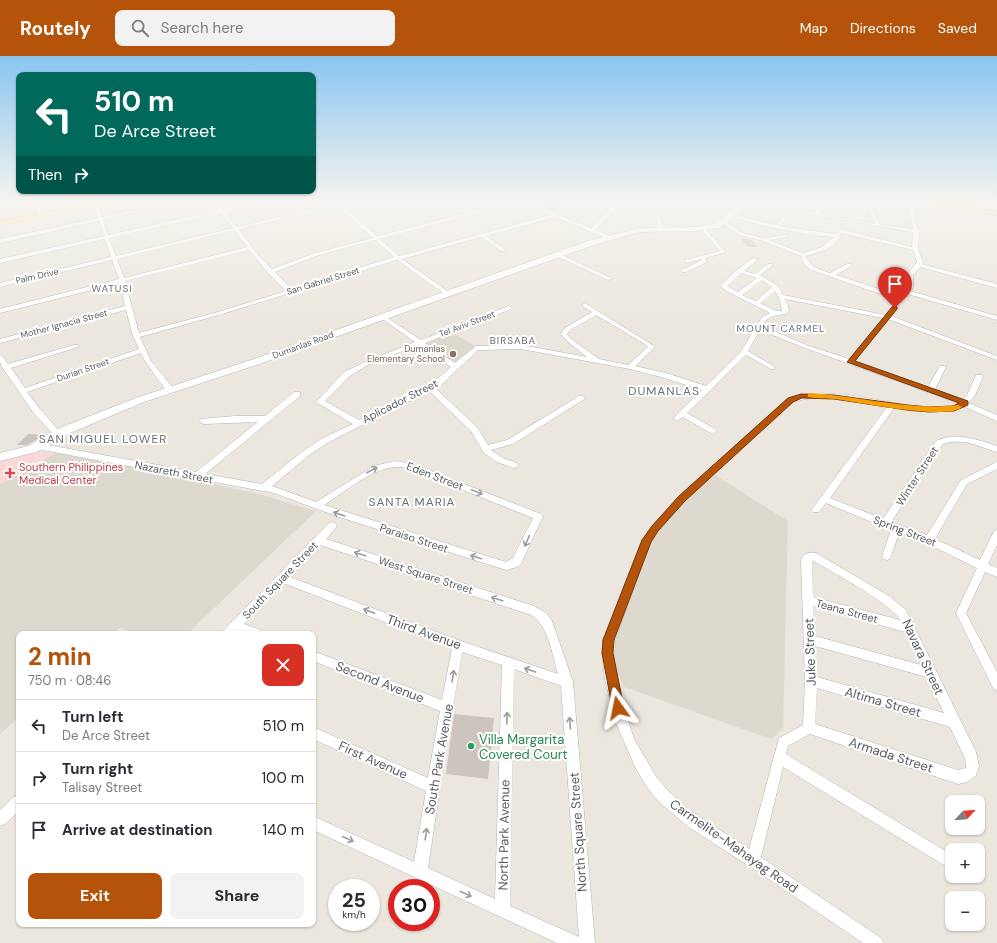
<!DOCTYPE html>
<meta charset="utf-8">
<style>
:root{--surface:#fff;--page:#f2f2f3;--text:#2b2b33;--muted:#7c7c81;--line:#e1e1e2;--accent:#b45309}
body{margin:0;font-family:"DM Sans",sans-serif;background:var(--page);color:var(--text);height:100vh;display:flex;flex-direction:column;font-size:15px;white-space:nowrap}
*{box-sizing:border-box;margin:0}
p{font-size:13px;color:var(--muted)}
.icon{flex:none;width:22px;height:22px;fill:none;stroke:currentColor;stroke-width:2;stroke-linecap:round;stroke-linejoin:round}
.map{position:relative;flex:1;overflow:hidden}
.panel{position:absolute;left:16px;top:575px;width:300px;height:296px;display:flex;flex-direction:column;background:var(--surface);border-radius:8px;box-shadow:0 1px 3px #0004}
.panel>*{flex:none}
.top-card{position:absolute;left:16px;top:16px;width:300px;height:122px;border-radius:8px;box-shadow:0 1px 3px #0004;background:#00695c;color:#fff;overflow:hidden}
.needle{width:26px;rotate:64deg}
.tools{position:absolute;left:945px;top:739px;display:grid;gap:8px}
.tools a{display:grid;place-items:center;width:40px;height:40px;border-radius:8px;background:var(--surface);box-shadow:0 1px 3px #0004;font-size:20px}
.speed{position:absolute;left:328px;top:823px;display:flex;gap:8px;font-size:20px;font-weight:700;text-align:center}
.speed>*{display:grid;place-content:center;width:52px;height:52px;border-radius:50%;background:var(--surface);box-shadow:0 1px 3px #0004;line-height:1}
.speed small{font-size:10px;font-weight:400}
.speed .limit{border:6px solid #d22;background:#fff;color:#111}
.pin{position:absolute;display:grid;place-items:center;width:34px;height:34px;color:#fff;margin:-41px -17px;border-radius:50% 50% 50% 0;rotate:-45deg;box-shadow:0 0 4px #0007}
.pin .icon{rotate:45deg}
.me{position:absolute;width:44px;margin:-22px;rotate:348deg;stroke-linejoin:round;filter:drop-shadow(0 0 3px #0008)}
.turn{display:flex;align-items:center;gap:14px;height:84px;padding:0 12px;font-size:18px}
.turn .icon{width:52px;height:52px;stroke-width:2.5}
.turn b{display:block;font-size:28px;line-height:34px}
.then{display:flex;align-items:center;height:38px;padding:0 12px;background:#0003;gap:8px;font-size:15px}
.round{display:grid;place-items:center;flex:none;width:42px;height:42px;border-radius:8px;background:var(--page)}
.head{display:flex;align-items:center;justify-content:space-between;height:68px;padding:0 12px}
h1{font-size:24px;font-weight:700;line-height:30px;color:var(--accent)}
.primary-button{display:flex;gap:8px;margin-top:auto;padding:8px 12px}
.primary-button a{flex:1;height:46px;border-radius:8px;background:var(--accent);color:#fff;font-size:16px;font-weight:700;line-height:46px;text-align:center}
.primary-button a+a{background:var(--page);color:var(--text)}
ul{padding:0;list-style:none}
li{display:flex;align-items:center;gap:12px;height:52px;padding:0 12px;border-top:1px solid var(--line)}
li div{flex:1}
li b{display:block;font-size:15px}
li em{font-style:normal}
header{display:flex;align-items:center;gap:24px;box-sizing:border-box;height:56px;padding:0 20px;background:var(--accent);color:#fff}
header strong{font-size:19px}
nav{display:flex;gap:22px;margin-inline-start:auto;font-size:14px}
.search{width:280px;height:36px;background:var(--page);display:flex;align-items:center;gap:10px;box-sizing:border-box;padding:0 14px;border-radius:8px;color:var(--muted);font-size:15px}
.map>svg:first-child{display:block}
.education{fill:#ded9cf}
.medical{fill:#fcd7d7}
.building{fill:#ccc5bf}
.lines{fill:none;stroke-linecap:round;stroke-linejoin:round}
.minor-casing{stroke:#b1b6ba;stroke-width:1}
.secondary-casing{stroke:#b2b7bd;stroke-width:1}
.primary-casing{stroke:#f8b54b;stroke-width:1}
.trunk-casing{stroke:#ea8800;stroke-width:1}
.minor{fill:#fff;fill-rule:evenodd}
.secondary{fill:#fff;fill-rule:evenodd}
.primary{fill:#ffe6a0;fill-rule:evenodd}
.trunk{fill:#ffdc91;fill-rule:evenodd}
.oneway{stroke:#9a9da0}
.route{fill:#b45309;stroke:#753606}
.slow{fill:#f59e0b}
.education-dot{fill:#8d6e63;stroke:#fff;stroke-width:1.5}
.health-dot{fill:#e0444e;stroke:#fff;stroke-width:1.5}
.leisure-dot{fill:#2e9e5b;stroke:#fff;stroke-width:1.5}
.labels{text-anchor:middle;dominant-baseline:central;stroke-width:4;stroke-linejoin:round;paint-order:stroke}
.far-street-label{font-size:9px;fill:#575c60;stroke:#fff}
.far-education-label{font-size:9px;fill:#785e54;stroke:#fff;text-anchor:end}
.far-neighbourhood-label{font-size:10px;letter-spacing:1px;fill:#686e72;stroke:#fff}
.street-label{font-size:11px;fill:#575c60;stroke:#fff}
.health-label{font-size:11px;fill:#be3a42;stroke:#fff;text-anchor:start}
.neighbourhood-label{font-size:12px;letter-spacing:1px;fill:#686e72;stroke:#fff}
.near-street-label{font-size:13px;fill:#575c60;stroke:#fff}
.near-leisure-label{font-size:13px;fill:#27864d;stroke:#fff;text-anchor:start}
</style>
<header>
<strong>Routely</strong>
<div class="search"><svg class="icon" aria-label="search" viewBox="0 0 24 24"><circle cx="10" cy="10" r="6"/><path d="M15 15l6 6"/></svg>Search here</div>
<nav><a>Map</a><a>Directions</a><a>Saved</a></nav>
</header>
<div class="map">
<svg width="997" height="887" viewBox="0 0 997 887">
<rect width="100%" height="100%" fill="#ece7de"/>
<path class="education" d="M452,277l24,13 -23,17 -28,-19z
M57,396l76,13 42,10 87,20 54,16 -129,123h-56l-10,-7 -8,7h-94v83l-19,17v-249z
M715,419l73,46 -5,208 -12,10 -147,-52 -8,-18 -2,-17 3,-19 31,-84 10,-18 27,-31z"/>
<path class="medical" d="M35,396h22l-57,33v-24z"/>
<path class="building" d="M556,145l10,3 -14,6 -10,-4z
M740,182l12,2 6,7h-10z
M28,378l17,1 -18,10h-10z
M454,658l40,4 -6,61 -42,-5z"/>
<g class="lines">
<defs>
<path id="minor" d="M30,144h4l10,15v1h-4z
M185,144h7l-89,20 5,15 111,-25 -7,-10h4l7,9 43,-9h7v1l-48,11 12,15 98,-24 -2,-2 2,-1 4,2 18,-2 -15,5 35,31 93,-24 -7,-4 -15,2v-2l11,-3 -4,-3 2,-1 17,10 13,-3 -13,-8h5l12,6 26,-6h6l68,28 19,-19 -24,-4v-2l26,3 7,-6h4v1l13,3 -6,6 -2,-1 3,-4 -11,-1 -25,26 15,6 1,1 -3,2 -53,-22 -69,19 19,13v2h-4l-20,-14 -79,22 48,34v2h-4l-49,-35 -175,54 -82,23 11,24 22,27v4h-6l-22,-31 -4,-8 -114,39 12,16 23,26 -4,3 -3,-1 -22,-24 -31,-45 -2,-5v-7l2,1 6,8 66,-19h4v2l-67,21 14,20 114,-39 -6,-13 -7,-26 -126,33v-4l125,-33 -5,-23 -120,30v-4l119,-30 -7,-19 -112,27v-4l111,-26 -6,-18 -105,24v-4l104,-23 -5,-15 -99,22v-4l98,-21 -5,-14 2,-1 2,1 5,13zM519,146l32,13 -152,41 -19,-17zM337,150l36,32 -58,15 -43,16 -12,-12 -21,-28zM221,157l12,15 -117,28 -7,-18zM234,174l13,17 -123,31 -7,-19zM375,184l19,17 -103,32 -16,-17 44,-17zM249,194l19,23 18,18 -68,21 -79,21 -14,-52z
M410,144h8l-8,2 -2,-1z
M815,144h4v14l56,10 -10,-24h4l11,25 33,4 -6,-29h4l8,33 -1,16 5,13 -1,2 75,20v4l-77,-21 -7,8v12l-3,4 87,25v4l-89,-26 -17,22 106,40v4l-109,-41 -33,42 73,26 12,-21h4l2,1 -11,22 28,11 4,-5 9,-20h6l1,2 -8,18 -6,8 28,12v6l-32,-14 -17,4h-34l-20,-3 -64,90 53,21 53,-78c21,-10 41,-1 61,5v6c-18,-5 -37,-16 -55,-7l-51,77 36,13 34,-55 36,-18v7l-30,15 -32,55 45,21 14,-29 3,-1v15l-9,19 9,4v9l-12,-5 -19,41 31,59v18l-4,-2 -37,-75 21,-45 -51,-25 -27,-10 -9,26 -3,1 -3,-1 -2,-3 9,-26 -65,-27 -7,9h-6l-2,-2 2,-2 74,-101c-29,-5 -64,-15 -93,-5l-109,98 -27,32 -7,10 -6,15 -30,83 -1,19 7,42 14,40 22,37 12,14 20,18 60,39 30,-111 24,-13 2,-44 -4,-121c3,-6 8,-9 15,-7l73,43 17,14 70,142 3,14 -3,10 -9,6 -9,2 -148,-50 -22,12 -2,8 166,101v15l-169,-103 -22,90 120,81 3,5h-21l-100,-68 -73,-47 -31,-26 -12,-15 -11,-18 -20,-46 -11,-43 -2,-21v-19l39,-100 10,-14 27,-30 109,-98c47,-14 96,8 143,9 9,0 19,1 28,-3l-20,-8 -134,-48 -45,-18 -12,21 27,16v2h-4l-25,-14 -59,58 28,16 1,2 -1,2 -3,1 -29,-17 -6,4 -4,-3 29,-28 -41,-13 -31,-8 -109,-20 -43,1 -38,36 -5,2 42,39 11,18 19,-5 72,-44h3l4,2 -73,46 -22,6 12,8 14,5 1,2 -1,2 -3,1 -17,-6 -13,-9 -13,-22 -42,-40 -100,51 -20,13 -37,31 44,16 58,-36 21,-5 18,3 128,50 2,2 -22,48 -4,3 -11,3 -167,-53 -65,-24 -237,-44 -4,-3 4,-3 159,29 62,-50 -54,2 -3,-1 -1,-2 1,-2 34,-3h30l29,-24h6v4l-95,78 57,10 41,-33 20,-13 30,-14 -37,-22 28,-30 23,-11 48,-19 -34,-24v-2l2,-1 38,25 88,-34 3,2 -1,1 -86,34 30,20 21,-17 45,-1 66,12 -20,-16 -6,-7 4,-6 27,-16 -9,-6 -1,-1 3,-2 69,43v2l-19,18 31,7 40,13 34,-33 22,-36 8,-4 -42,-21 -8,-6 17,-16 16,-12 5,1 -14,12 11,3 13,-10h4v2l-12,9 18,11 5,9 103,20 12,-15 -87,-30 -7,-6 -3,-8 -41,-16 -22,-5 -17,-13 4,-1 17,12 22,5 23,-3v2l-18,3 34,13 19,-6 12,-10 -25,-2 -44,-9 -36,-10 2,-1 45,10 10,-9 2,1 -8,9 55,8 5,-5 72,18 1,-15 -127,-22 -46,-5 2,-1 44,4 29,5zM841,177l72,17 4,12 -10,13v12l-7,9 -64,-21 15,-9v-2h-4l-17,9c-11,-4 -20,-6 -24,-17 13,-3 32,-9 35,-23zM741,217l16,5 -19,14 -11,-6zM762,224l10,7 -16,14 -14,-6zM775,235l5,9 2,11h-6l-16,-8zM785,243l98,19 -34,41 -40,-13 -47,-20c7,-11 12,-10 24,-12l3,-4zM596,259l49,29 3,3 -20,18 -29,-6 -28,-20 -4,-5 3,-4zM419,289l32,22 -17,15 -75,38 -34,-19 25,-25 21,-13zM400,411l8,1 125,50 -20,40 -7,4 -182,-57c21,-13 51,-40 76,-38zM812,504c18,11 81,44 88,60l-87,-23zM813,550l92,26 16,33 -106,-29zM815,590l112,31 17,36 -127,-36zM817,632l133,39 15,31 1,10 -8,2 -143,-46z
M978,144h4l-2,10 -2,1 -2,-1z
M670,155v2l-11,1 4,15 -5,1 -3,-17z
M703,170l23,26 -20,6 1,4 -21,10h-4v-2l20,-10 -1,-1 -14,4 -3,-2 1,-1 35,-9 -20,-23z
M556,198h4l53,25 -5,1 -52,-24z
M332,466l3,1 2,3 -11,13 208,67 12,7 6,8 21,61 22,261h-38l-244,-113v-14l101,46 12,-71 -113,-52v-12l115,51 12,-67 -127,-50v-10l129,49 10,-52 -169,-65 -39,41 17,6 1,4h-18l-6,-2 -3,2h-12l1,-4 105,-107zM320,489l211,70c18,11 21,39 27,59l-100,-34 -168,-63zM462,596l40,13 -7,234 -67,-31 12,-81zM514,613l47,17 18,251 -69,-31z
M19,739v16l-14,13 -5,2v-16l14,-13z"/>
<path id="secondary" d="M744,144h7l-25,24 -7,4 -24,3 -55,1 -46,13 -332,118 -118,39 -74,31 -34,19 -36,9v-8l28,-7 34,-19 74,-29 118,-39 334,-118 52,-13 55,-1 19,-3z"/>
<path id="primary" d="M108,144h13l-4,2 -117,23v-4z"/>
<path id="trunk" d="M912,144h17l68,11v4l-81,-13z"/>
</defs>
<use href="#minor" class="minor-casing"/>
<use href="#secondary" class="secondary-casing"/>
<use href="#primary" class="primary-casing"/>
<use href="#trunk" class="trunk-casing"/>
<use href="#minor" class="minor"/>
<use href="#secondary" class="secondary"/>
<use href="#primary" class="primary"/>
<use href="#trunk" class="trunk"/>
</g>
<defs><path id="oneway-shaft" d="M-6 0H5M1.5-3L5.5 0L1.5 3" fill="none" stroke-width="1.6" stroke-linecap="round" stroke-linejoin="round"/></defs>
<g class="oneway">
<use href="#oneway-shaft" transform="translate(372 414) rotate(-27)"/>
<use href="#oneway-shaft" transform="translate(477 436) rotate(22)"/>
<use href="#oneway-shaft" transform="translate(339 458) rotate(-161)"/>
<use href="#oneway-shaft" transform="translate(527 485) rotate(114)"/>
<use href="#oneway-shaft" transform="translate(360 498) rotate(-162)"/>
<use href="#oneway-shaft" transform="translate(476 501) rotate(-163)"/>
<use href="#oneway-shaft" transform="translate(497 543) rotate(-162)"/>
<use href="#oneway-shaft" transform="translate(369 555) rotate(-159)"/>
<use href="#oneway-shaft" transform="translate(530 614) rotate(-161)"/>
<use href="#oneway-shaft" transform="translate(453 620) rotate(-81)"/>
<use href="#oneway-shaft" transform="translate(507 662) rotate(-89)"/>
<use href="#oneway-shaft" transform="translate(570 667) rotate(-94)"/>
<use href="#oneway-shaft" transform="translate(426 778) rotate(-82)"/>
<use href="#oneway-shaft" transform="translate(348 783) rotate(25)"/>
<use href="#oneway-shaft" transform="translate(466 838) rotate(25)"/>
</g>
<linearGradient id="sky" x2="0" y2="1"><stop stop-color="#89c5f1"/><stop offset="0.54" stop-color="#f6f4f0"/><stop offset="1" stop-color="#f6f4f0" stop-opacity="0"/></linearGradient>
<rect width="997" height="268" fill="url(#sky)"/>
<path class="route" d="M895,250l2,1v2l-42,52 113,40v4l-14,6 -25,1 -22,-2 -73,-11 -32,-1 -9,4 -108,99 -27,30 -7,11 -37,98 -1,13 11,55 -2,4 -4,2 -5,-2 -11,-59 1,-13 39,-100 10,-14 27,-30 109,-98 13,-4 33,1 73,10 22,2 24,-1 6,-3 -112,-41 45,-55z"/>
<path class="slow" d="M810,337c49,3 99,18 148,12l4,2c-14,14 -104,-5 -127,-8 -9,-1 -18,0 -27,-2v-3z"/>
<circle class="education-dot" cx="453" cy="298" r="4"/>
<path class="health-dot" d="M8 411h4v4h4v4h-4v4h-4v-4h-4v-4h4z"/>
<circle class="leisure-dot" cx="471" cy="690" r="4"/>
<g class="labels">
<g class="far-street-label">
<text transform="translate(37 220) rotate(-13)">Palm Drive</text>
<text transform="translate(323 225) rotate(-17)">San Gabriel Street</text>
<text transform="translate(64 268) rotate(-15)">Mother Ignacia Street</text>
<text transform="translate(467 268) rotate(-21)">Tel Aviv Street</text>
<text transform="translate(303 289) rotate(-20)">Dumanlas Road</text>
<text transform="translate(83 314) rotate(-19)">Durian Street</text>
</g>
<g class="far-education-label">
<text x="445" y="293">Dumanlas<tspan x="445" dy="10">Elementary School</tspan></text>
</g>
<g class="far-neighbourhood-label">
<text x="112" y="232">WATUSI</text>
<text x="781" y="272">MOUNT CARMEL</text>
<text x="513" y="284">BIRSABA</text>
</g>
<g class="street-label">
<text transform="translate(400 345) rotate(-27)">Aplicador Street</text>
<text transform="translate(174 416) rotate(11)">Nazareth Street</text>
<text transform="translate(435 420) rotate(21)">Eden Street</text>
<text transform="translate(917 420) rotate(-57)">Winter Street</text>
<text transform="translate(905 475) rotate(21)">Spring Street</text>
<text transform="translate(414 482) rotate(18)">Paraiso Street</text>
<text transform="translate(426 519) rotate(18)">West Square Street</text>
<text transform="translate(280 524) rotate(-46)">South Square Street</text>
<text transform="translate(847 555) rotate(15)">Teana Street</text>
</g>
<g class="health-label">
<text x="19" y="411">Southern Philippines<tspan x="19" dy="13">Medical Center</tspan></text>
</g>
<g class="neighbourhood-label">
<text x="664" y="335">DUMANLAS</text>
<text x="103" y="383">SAN MIGUEL LOWER</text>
<text x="412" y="446">SANTA MARIA</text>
</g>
<g class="near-street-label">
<text transform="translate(424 576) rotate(20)">Third Avenue</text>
<text transform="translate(810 596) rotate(-92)">Juke Street</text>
<text transform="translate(923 601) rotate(65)">Navara Street</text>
<text transform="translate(380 626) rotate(21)">Second Avenue</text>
<text transform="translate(883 646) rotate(16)">Altima Street</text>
<text transform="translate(891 699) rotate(18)">Armada Street</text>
<text transform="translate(439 703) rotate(-80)">South Park Avenue</text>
<text transform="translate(373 704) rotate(24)">First Avenue</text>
<text transform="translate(578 776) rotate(-94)">North Square Street</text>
<text transform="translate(504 779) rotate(-89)">North Park Avenue</text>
<text transform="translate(734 790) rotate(35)">Carmelite-Mahayag Road</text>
</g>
<g class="near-leisure-label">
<text x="479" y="683">Villa Margarita<tspan x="479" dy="15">Covered Court</tspan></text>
</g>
</g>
</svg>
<div class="tools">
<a><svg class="needle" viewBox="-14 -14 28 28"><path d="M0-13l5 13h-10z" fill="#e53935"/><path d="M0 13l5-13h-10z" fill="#7c7c81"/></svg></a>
<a>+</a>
<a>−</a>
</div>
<div class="speed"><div>25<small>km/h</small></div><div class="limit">30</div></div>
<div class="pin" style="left:895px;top:252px;background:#d93025"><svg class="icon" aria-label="arrive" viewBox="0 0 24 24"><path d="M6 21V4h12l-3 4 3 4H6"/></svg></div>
<svg class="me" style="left:618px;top:652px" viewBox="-20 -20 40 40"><path d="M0-17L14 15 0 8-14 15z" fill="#b45309" stroke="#fff" stroke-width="4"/></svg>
<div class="top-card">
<div class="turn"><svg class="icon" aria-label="left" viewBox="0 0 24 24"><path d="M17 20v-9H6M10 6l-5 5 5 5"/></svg><div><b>510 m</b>De Arce Street</div></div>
<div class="then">Then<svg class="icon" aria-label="right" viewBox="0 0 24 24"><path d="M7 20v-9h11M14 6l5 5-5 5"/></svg></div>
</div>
<section class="panel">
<div class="head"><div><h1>2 min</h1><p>750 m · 08:46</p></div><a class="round" style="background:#d93025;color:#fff"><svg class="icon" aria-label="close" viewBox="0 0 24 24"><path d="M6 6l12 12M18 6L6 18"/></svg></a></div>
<ul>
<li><svg class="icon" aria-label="left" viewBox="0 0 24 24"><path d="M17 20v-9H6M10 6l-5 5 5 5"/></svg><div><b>Turn left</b><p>De Arce Street</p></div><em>510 m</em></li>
<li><svg class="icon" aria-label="right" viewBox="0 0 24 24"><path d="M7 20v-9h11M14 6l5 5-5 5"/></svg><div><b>Turn right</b><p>Talisay Street</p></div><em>100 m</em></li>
<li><svg class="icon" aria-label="arrive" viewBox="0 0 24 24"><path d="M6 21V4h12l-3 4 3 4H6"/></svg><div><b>Arrive at destination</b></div><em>140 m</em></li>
</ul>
<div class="primary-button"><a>Exit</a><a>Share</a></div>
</section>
</div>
